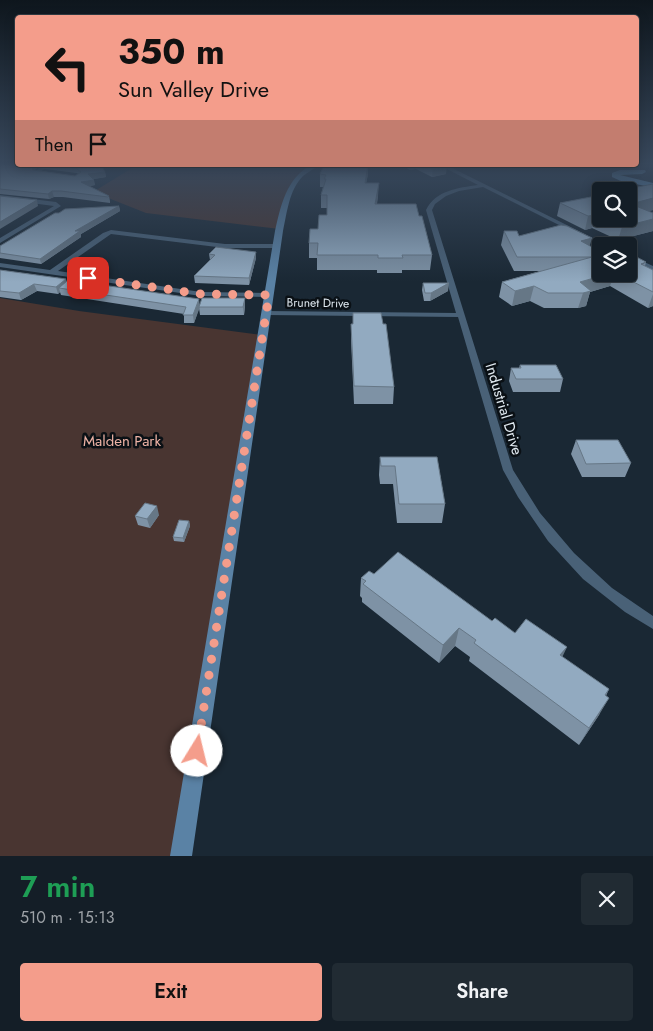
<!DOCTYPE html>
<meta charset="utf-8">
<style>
:root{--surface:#141e27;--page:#212b33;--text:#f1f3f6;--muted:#9da2a7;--line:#333c44;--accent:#f49d8b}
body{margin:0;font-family:Jost,sans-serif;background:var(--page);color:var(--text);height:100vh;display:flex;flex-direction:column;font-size:19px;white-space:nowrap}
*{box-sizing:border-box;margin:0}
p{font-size:16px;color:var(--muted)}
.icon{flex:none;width:28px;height:28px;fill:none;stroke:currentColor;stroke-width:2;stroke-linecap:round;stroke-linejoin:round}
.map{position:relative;height:856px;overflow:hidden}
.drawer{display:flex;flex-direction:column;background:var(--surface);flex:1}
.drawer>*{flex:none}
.guide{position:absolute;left:15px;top:15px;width:624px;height:152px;border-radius:5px;box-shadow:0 2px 12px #0003,0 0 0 1px var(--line);background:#f49d8b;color:#111;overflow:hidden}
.tools{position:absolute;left:592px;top:182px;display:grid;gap:10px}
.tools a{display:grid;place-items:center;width:45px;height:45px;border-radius:5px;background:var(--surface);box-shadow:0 2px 12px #0003,0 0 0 1px var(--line);font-size:25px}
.pin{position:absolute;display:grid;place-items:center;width:42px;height:42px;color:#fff;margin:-21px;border-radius:10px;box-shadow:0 2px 8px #0006}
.me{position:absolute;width:55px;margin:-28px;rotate:9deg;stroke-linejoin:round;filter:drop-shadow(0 0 4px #0008)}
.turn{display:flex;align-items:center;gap:18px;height:105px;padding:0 20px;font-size:22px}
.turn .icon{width:65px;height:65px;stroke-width:2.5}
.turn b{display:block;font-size:35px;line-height:42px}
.then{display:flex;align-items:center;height:48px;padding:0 20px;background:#0003;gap:10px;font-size:19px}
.round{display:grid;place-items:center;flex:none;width:52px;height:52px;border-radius:5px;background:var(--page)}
.overview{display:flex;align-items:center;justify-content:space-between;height:85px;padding:0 20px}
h1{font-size:30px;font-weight:600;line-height:38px;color:#1e9e55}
.button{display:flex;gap:10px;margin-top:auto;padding:10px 20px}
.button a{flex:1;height:58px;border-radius:5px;background:var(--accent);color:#111;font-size:20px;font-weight:600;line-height:58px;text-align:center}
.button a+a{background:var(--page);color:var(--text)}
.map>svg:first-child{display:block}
.green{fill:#493531}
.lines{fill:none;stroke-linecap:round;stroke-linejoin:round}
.minor{fill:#496177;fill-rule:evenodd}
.secondary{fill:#5a82a5;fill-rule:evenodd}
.trunk{fill:#6da8d8;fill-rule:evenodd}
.wall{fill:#7e92a5;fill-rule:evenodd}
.shaded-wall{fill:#667786}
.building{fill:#92aac0;stroke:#667786}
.route{stroke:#f49d8b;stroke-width:9;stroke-dasharray:0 16.2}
.labels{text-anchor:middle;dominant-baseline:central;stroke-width:5;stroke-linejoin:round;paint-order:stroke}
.far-street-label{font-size:12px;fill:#e1eaf1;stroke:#0a1015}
.street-label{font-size:15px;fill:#e1eaf1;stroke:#0a1015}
.park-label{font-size:15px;fill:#edb2a5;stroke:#0a1015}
</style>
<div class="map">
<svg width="653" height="856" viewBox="0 0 653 856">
<rect width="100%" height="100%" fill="#1a2834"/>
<path class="green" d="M137,165h180l-20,13 -8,9 -9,42 -134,-16 -53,-21z
M0,298l79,13 183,24 -84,521h-178z"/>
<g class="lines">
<path class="minor" d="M44,165h6l-11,8h-4v-2z
M439,165h7l163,81h-8l-118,-59 -24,4 -13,5 -11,8 -3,6 81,260 27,43 34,40 38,35 41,28v13l-28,-17 -42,-33 -35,-38 -30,-44 -15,-27 -45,-153 -192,-2 -4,-2 4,-2 190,2 -30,-103c10,-20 32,-22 52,-25z
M0,195l56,7 5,4 -61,37v-5l54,-32 -54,-7z
M111,230l114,14h52l3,2 -3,2h-52l-114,-14 -53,37 143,21 68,1 4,2 -4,2 -68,-1 -201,-29v-4l50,7 53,-37z
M629,255l24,11v5l-24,-11z"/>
<path class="secondary" d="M311,165h8c-5,4 -11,7 -16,11 -14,14 -16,37 -20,55l-91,625h-22l105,-625c6,-26 11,-52 36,-66z"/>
<path class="trunk" d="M620,170h25l1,2 -4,2 -22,1 33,8v4l-30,-5 -11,-5v-4z"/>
</g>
<path class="wall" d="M0,163l18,2h98l-14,2 3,5 1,5 -13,2 2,6 -6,1 20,10 1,5v2l-47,-6h-9l-5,2 -49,-5zM37,168l40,5 1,1 -3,2 -40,-6z
M402,165h42l2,9 -14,3 -16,-8 -6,1z
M320,174h48l-2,9 12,13 -1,8 42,12 13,39 -2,15h-28v3h-25v-3h-60v-12h-8v-15l18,-28v-7h-6v-13l2,-8h-3z
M629,191l24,19 -5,1 5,2v18l-35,9 -26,-12 -7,2 -28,-14 3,-13 41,-8v24h28z
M119,206l1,5 -39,23v3l-40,27 -41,-6v-12l59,-33z
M504,231l15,5 71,10 11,28h28l17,-12 -1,4 8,4v36l-5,2 -38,-22 -20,6 -4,14 -8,2h-34l-14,-7 -18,5 -13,-9 3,-15 39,-11h-27l-13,-26z
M209,254l47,4 -7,27 -54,-2 -1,-7 16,-16z
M0,270l66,9v3l133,17v7h46l-1,9h-44l-1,-7 -5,15h-10v-9l-123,-19 -1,-3 -2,2 -21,-3 -16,9 -21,-3z
M423,283l25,8 -18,10h-6l-2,-11z
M353,313l30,11 11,63 -1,17h-39l-3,-64v-16h2z
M520,365l43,14 -3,13h-47l-4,-11 2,-13h8z
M576,440l55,23 -6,14h-43l-11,-23z
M380,457h57l8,47 -3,19h-45l-4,-39h-13l-1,-9z
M159,515l-9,13 -12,-3 -3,-9z
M189,521l1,5 -6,16 -10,-1 -1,-4z
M374,574l118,47 23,12 47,24 47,32 -3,7 -7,19 -20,30 -110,-84 1,-4 -15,-11 -16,17 -77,-61v-4l-2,-2 1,-18z"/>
<path class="shaded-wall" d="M33,165h3l1,3 -4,3 -1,-5z
M100,165h16l-15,3z
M368,165v9l-4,22 1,-13z
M410,165h6v4l-6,1z
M447,166l-1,8 -14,3 1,-8z
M105,172l1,5 -17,3 -1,-6z
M94,180l1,5 -13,3 -1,-6z
M379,183l-1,13 -4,22 1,-14z
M52,191l2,6 -5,2 -1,-5z
M653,198v12l-24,6 2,-12z
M37,200l1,6 -38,23v-7z
M119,206l1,5 -39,23v3l-40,27 -1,-5 35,-28z
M595,215l-3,13 -7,2 3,-14z
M653,219v12l-35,9 4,-13z
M592,238l-4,14 -7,-11z
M256,252v6l-7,27v-7z
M608,274h6l-4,12 -20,6 -4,14 -8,2 5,-15 -3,-11z
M66,279l2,7 -9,2 1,4 -2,2 -2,-7z
M449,283l-1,8 -18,10 1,-8z
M34,284l3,7 -16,9 -2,-7z
M534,286l-4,15 -18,5 3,-15z
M653,294v12l-5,2z
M245,298v8l-1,9 -1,-8z
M199,299l1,8 -6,16 -1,-8z
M157,506l2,9 -9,13 -3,-9z
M189,521l1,5 -6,16 -1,-4z
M459,628l-4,18 -16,17 4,-18z
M567,647l-8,17 1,-9z
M609,698l-10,17 -20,30 10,-17z"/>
<path class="building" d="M0,163h18v2h15l-1,1 1,4 42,6 6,-4 -5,-4 -25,-3h50l4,7 -17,2 6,6 -13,2 28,14 -1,1 -47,-6h-9l-4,3 -48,-5z
M324,165h44l-3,18h14l-4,21h41l3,12h3l10,39h-30l1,3h-25v-3h-61l1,-12h-9l1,-14h8l1,-14h8v-20h-6l5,-16h-2l2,-4 -6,-1z
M425,165h19l3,1 -14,3z
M653,184v14l-22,6 22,9v6l-31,8 -18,-8h25v-28h-12z
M601,195v23l-6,-3 -7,1 -28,-13z
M0,196l37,4 -37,22z
M119,206l-44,25h5l-40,28 -40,-6v-7l55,-33h4l6,-4z
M561,225l6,1 25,12 -11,3 20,11v22h7l-28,8 11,9 -8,2h-35l-14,-7 -19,5 -13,-9 90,-25h-75l-13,-26h13l2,5z
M216,247l40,5 -7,26 -55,-2 21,-21 -6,-1z
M629,253l17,9 -5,2 12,6v22l-35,-18h11z
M0,270l66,9 -10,8 -22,-3 -15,9 -19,-2z
M68,280l131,19 -6,16h-10l3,-8 -127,-19z
M423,283h26l-18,10h-6z
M202,298h43l-2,9h-44z
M353,313h28l2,11h3l8,63 -40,-1 -3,-62h2z
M520,365h36l7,14h-47l-5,-11h10z
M576,440h42l13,23 -45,1z
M380,457h57l8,47h-46l-4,-38h-14z
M145,503l12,3 -10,13 -12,-3z
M179,520l10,1 -6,17 -10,-1z
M398,552l94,69 3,-3 20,15 11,-14 41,28 -7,8 49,34 -4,6 4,3 -20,30 -115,-85 2,-3 -17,-12 -16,17 -80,-61 3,-3 -5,-3 8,-7 5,3z"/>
<linearGradient id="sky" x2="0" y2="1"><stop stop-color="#0e161d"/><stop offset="0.58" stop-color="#38485c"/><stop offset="1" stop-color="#38485c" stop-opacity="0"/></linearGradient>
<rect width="653" height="282" fill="url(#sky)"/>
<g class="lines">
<path class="route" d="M88,278l113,16 68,1 -72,456"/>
</g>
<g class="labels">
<g class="far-street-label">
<text transform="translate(318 303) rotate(1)">Brunet Drive</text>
</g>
<g class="street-label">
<text transform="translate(504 409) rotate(73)">Industrial Drive</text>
</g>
<g class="park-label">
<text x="122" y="441">Malden Park</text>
</g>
</g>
</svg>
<div class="tools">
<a><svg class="icon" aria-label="search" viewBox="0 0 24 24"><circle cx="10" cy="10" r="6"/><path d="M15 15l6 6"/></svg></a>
<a><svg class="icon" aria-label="layers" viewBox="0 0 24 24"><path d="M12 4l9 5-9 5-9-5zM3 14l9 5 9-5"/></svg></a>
</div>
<div class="pin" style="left:88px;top:278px;background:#d93025"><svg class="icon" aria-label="arrive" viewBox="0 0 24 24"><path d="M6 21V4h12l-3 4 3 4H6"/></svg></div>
<svg class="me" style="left:197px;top:751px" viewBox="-20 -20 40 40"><circle r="19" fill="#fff"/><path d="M0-13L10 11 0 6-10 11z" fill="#f49d8b"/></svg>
<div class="guide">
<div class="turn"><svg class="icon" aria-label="left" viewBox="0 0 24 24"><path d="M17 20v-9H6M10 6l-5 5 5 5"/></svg><div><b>350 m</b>Sun Valley Drive</div></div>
<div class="then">Then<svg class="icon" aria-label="arrive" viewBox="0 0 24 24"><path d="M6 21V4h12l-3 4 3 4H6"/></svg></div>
</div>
</div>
<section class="drawer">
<div class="overview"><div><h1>7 min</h1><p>510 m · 15:13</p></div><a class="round"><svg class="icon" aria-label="close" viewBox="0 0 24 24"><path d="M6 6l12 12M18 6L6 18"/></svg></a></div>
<div class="button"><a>Exit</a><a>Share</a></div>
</section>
